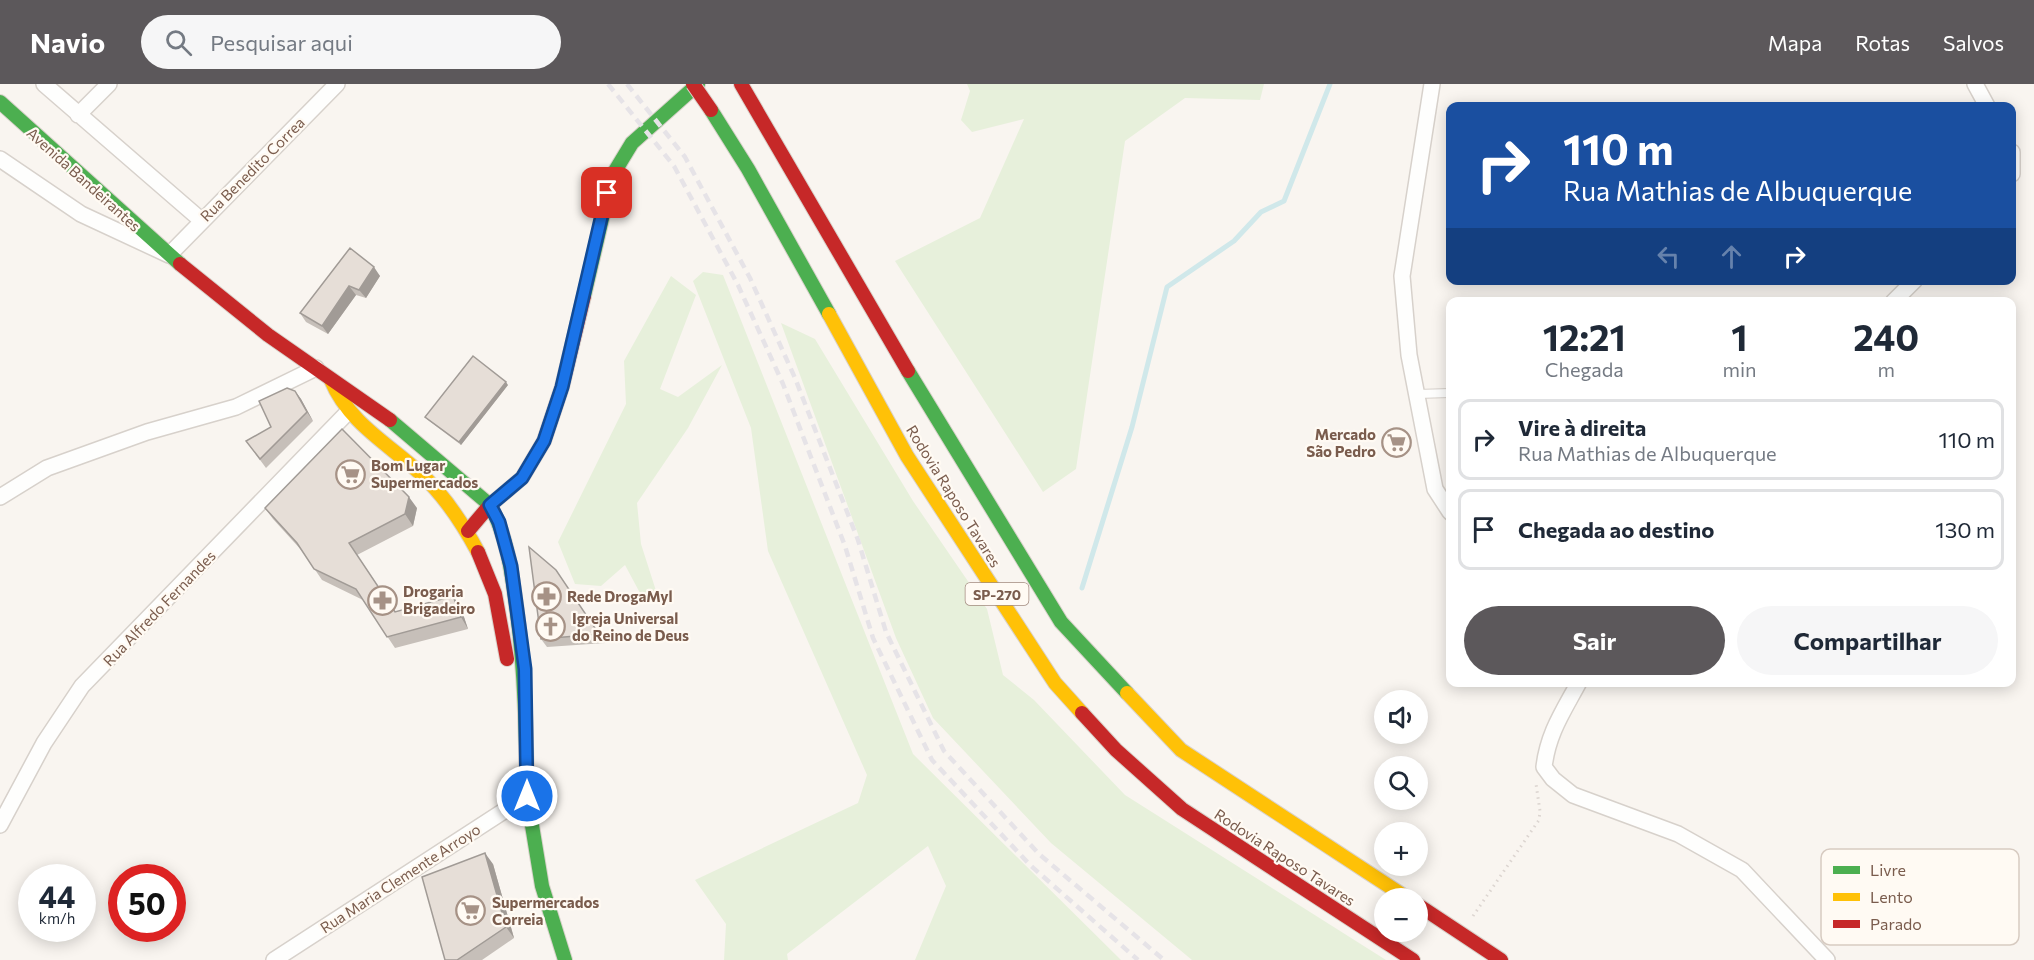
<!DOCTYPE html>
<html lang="pt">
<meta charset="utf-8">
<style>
:root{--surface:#fff;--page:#f6f6f7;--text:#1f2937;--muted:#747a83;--line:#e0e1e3;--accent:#5c585b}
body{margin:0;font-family:Commissioner,sans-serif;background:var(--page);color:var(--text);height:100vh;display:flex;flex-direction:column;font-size:22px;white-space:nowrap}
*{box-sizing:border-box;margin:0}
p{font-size:20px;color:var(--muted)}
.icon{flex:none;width:33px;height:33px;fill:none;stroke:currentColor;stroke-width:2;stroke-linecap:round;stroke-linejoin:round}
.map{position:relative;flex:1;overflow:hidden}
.drawer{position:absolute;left:1446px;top:213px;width:570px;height:390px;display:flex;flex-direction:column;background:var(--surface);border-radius:12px;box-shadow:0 3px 15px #0003}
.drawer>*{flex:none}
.hud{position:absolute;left:1446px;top:18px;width:570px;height:183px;border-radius:12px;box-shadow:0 3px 15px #0003;background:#1a4fa0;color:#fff;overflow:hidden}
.controls{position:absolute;left:1374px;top:606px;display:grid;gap:12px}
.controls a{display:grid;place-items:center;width:54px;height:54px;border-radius:50%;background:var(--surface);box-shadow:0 3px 15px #0003;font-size:30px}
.speed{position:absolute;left:18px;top:780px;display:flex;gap:12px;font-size:30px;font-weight:700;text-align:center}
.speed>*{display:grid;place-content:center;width:78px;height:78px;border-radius:50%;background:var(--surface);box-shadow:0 3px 15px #0003;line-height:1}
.speed small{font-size:15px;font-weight:400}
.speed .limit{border:9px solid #d22;background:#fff;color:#111}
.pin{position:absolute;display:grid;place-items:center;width:51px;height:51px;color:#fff;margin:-26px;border-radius:12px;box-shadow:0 3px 9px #0006}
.me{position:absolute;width:66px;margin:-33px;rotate:0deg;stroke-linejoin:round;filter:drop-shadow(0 0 4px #0008)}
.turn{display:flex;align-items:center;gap:21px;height:126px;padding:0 18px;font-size:27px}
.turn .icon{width:78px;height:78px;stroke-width:2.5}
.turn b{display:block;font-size:42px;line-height:51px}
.lanes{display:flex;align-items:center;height:57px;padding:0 18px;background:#0003;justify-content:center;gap:30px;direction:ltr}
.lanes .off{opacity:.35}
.eta{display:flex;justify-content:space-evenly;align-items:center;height:102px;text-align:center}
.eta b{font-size:36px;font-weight:700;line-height:42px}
.primary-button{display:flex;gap:12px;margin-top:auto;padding:12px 18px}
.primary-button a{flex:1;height:69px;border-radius:36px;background:var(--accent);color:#fff;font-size:24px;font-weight:700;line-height:69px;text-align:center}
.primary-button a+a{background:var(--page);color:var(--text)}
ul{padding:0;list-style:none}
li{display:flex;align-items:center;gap:18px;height:81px;margin:0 12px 9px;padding:0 6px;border:3px solid var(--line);border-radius:12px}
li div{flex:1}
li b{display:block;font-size:22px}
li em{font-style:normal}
header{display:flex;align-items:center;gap:36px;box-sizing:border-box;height:84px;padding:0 30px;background:var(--accent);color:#fff}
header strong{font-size:28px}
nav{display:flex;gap:33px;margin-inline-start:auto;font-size:21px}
.search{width:420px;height:54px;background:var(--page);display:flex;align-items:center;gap:15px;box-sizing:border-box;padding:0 21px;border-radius:33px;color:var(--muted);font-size:22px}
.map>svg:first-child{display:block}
.green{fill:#e7f0db}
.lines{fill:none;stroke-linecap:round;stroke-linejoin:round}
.stream{stroke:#d0e8ea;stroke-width:5}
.lane-casing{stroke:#d7d1cb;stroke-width:10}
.street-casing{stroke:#d7d1cb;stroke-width:18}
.fast-casing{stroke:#d9d2cb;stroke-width:16}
.slow-casing{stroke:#d9d2cb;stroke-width:16}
.jam-casing{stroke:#d9d2cb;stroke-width:16}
.path{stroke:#dcd5d0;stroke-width:3;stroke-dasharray:1.5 4.5;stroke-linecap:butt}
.lane{stroke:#fefefd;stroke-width:8}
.street{stroke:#fefefd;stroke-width:15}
.fast{stroke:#4caf50;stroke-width:14}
.slow{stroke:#ffc107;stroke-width:14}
.jam{stroke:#c62828;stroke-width:14}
.rail{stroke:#e6e3e7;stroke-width:4.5;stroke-dasharray:9 6;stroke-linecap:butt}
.jam-bridge-casing{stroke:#dad1cc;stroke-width:16;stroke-linecap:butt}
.jam-bridge{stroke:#c62828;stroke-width:14}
.wall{fill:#c6bfb9}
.shaded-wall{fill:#a19b96}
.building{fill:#e6ded7;stroke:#a19b96;stroke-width:1.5}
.route-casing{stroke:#114b97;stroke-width:15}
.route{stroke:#1a73e8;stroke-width:10}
.labels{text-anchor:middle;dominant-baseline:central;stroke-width:4.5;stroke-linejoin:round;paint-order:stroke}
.shield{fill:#fffaf3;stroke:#a28b7f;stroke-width:1.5}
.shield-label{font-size:14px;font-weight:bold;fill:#7a5c4d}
.street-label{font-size:15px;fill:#7a5c4d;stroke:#fffaf3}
.poi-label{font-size:15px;font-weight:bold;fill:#7a5c4d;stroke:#fffaf3;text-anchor:start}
.key{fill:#fffaf3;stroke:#d7cbc1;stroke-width:1.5}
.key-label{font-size:16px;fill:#7a5c4d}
</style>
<header>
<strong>Navio</strong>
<div class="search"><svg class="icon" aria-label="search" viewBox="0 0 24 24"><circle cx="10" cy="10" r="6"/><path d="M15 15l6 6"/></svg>Pesquisar aqui</div>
<nav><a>Mapa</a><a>Rotas</a><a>Salvos</a></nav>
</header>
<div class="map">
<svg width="2034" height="876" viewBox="0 0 2034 876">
<rect width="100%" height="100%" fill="#f9f5f0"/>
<path class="green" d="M967,0h297l-4,16 -75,-2 -60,43 -49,328 -33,23 -148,-231 85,-43 44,-99 -52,13 -11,-12 9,-29z
M703,188l20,3 190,479 208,206h-206l31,-74 -18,-40 -141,108 1,6h-64l2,-36 -31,-44 163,-77 9,-28 -99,-224 -17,-123 -58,-147z
M671,192l25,19 -36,94 18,8 44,-32 -34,63 -51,75 4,41 17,53 -18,-4 -15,-28 -24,21 -26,-2 -17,-42 68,-138 -2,-43z
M781,239l34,16 98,162 74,108 16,66 31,25 91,95 261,165h-194l-141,-117 -118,-125 -37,-80z"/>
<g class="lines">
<path class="stream" d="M1082,504l50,-161 35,-140 67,-46 27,-29 23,-11 46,-117"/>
<defs>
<path id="lane" d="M1417,310l33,-1"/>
<path id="street" d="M44,0l157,136
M1432,0l-30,192 7,79 26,134 15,23
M1975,0l12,22
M78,31l31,-31
M2012,68v22
M0,75l81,55 88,41 168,-171
M1893,218l22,-22
M0,413l47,-29 100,-36 89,-25 80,-39
M1579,598c-16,30 -31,51 -35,85l9,12 20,16 105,39 64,36 85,90
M0,741l44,-82 38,-57 265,-273
M274,876l253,-164"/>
<path id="fast" d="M0,18l180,162
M711,26l37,59 81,145
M584,212l28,-120 20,-33 66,-59
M908,287l153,251 66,71
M390,336l100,85c18,33 22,70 27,107 8,61 9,122 10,184
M525,699l17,103 23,74"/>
<path id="slow" d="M829,230l78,142 148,227 27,30
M331,296c18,43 56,63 89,93 23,21 43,51 58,79
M1127,609l54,57 226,148"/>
<path id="jam" d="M741,0l167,287
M180,180l88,71 122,85
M468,447l22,-26 32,-27 22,-37 18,-54 22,-91
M478,468l17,42 12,65
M1082,629l34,37 66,59 231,151
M1418,821l83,55"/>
</defs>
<use href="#lane" class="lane-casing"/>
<use href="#street" class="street-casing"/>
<use href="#fast" class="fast-casing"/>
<use href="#slow" class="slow-casing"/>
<use href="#jam" class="jam-casing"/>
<path class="path" d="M1473,832l66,-96 1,-9 -4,-27"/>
<use href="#lane" class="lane"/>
<use href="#street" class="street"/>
<use href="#fast" class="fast"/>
<use href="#slow" class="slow"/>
<use href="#jam" class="jam"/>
<path class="rail" d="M608,0l66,82 64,119 45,99 62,162 28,92 59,122 98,105 108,95
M627,0l58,73 65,121 45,100 63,162 28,92 58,119 95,103 125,106"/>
<defs>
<path id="jam-bridge" d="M693,0l18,26"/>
</defs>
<use href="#jam-bridge" class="jam-bridge-casing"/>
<use href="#jam-bridge" class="jam-bridge"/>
</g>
<path class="wall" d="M350,164l30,28 -14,22 -10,-3 -28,39 -22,-12 -6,-9z
M508,301l-47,60 -33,-25 -3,-3z
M295,307l6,8 12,22 -47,47 -20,-27 25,-14z
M265,424h152l-4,18 -56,29 39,57 65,-4 7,21 -73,19 -32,-48 -41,-20 -19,-28 -30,-33z
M556,486l49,73 -58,4 -6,-8z
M493,780l21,74 -32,22h-37z"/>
<path class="shaded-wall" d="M374,183l6,9 -14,22 -7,-8z
M349,202l7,9 -28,39 -6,-8z
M506,298l2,3 -47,60 -2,-3z
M295,307l6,8 12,22 -6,-9z
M409,413l8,11 -4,18 -8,-12z
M453,512l8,12 7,21 -7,-12z
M485,769l8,11 21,74 -8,-11z"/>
<path class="building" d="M350,164l24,19 -15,23 -10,-4 -27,40 -22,-13z
M473,272l33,26 -47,60 -34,-25z
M287,304l8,3 12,21 -47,47 -14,-18 25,-14 -12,-26z
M342,345l67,68 -4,17 -56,29 46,69 58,-16 8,21 -74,20 -31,-48 -42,-20 -17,-26 -32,-35z
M529,463l27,23 43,64 -58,5z
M485,769l21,74 -49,33h-12l-23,-83z"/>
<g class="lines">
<defs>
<path id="route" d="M527,712l-2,-127 -14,-103 -12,-44 -9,-17 32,-27 22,-37 18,-54 45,-194"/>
</defs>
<use href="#route" class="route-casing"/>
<use href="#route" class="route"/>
</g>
<defs>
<symbol id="supermarket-ring" viewBox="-11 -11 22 22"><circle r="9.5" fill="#fffaf3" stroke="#a69286" stroke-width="1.5"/><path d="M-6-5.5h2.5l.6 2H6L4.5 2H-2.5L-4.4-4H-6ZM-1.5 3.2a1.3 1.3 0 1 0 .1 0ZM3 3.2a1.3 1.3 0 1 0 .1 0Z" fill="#a69286"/></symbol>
<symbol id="pharmacy-ring" viewBox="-11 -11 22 22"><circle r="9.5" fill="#fffaf3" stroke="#a69286" stroke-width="1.5"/><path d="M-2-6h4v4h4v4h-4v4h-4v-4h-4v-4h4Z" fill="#a69286"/></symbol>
<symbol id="church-ring" viewBox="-11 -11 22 22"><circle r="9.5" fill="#fffaf3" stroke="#a69286" stroke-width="1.5"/><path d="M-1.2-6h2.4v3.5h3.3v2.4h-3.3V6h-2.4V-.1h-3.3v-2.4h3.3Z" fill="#a69286"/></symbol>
</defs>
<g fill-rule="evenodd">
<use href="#supermarket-ring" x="1380" y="342" width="33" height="33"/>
<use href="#supermarket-ring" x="334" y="374" width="33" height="33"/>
<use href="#pharmacy-ring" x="530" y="496" width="33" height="33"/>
<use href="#pharmacy-ring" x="366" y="500" width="33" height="33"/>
<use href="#church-ring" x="534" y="526" width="33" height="33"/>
<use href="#supermarket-ring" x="454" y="810" width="33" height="33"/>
</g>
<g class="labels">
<rect class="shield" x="965.5" y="499" width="63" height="22" rx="4.5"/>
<g class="shield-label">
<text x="997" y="510">SP-270</text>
</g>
<g class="street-label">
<text transform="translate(252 85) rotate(-45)">Rua Benedito Correa</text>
<text transform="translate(84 95) rotate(42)">Avenida Bandeirantes</text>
<text transform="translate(954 412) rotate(58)">Rodovia Raposo Tavares</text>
<text transform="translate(159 524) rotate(-46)">Rua Alfredo Fernandes</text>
<text transform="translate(1285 773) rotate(33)">Rodovia Raposo Tavares</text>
<text transform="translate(400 794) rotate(-33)">Rua Maria Clemente Arroyo</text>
</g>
<g class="poi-label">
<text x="1376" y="350" text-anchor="end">Mercado<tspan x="1376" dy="17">São Pedro</tspan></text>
<text x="371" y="381">Bom Lugar<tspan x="371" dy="17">Supermercados</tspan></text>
<text x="403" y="507">Drogaria<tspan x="403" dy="17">Brigadeiro</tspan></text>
<text x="567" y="512">Rede DrogaMyl</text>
<text x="572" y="534">Igreja Universal<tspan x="572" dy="17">do Reino de Deus</tspan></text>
<text x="492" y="818">Supermercados<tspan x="492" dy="17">Correia</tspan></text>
</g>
</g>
<rect x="1821" y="765" width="198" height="96" rx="9" class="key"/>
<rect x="1833" y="782" width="27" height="8" fill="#4caf50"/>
<rect x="1833" y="809" width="27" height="8" fill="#ffc107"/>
<rect x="1833" y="836" width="27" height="8" fill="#c62828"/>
<g class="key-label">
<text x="1870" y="792">Livre</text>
<text x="1870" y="819">Lento</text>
<text x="1870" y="846">Parado</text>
</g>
</svg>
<div class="controls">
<a><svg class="icon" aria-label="sound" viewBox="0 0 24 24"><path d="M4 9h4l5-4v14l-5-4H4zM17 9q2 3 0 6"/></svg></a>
<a><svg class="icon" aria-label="search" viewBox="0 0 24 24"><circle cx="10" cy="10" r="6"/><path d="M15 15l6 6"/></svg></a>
<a>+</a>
<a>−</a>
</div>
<div class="speed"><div>44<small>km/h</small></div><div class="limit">50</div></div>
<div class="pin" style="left:607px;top:109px;background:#d93025"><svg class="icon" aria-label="arrive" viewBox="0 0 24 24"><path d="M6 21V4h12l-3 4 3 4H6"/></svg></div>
<svg class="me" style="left:527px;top:712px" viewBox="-20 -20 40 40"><circle r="17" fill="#1a73e8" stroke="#fff" stroke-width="3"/><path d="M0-11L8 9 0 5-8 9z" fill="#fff"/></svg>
<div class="hud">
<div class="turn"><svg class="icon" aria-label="right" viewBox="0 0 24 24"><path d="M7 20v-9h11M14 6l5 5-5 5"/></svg><div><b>110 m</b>Rua Mathias de Albuquerque</div></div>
<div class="lanes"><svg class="icon off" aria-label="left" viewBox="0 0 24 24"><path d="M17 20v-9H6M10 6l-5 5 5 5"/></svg><svg class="icon off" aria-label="ahead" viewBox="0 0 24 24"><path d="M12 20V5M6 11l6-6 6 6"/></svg><svg class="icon" aria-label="right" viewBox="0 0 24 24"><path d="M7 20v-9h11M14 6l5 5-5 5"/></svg></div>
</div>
<section class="drawer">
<div class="eta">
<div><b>12:21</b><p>Chegada</p></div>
<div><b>1</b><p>min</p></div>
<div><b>240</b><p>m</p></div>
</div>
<ul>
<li><svg class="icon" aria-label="right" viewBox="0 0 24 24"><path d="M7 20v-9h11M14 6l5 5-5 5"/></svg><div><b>Vire à direita</b><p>Rua Mathias de Albuquerque</p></div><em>110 m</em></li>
<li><svg class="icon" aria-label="arrive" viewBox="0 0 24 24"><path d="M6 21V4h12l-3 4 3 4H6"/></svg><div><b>Chegada ao destino</b></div><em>130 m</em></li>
</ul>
<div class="primary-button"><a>Sair</a><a>Compartilhar</a></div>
</section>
</div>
